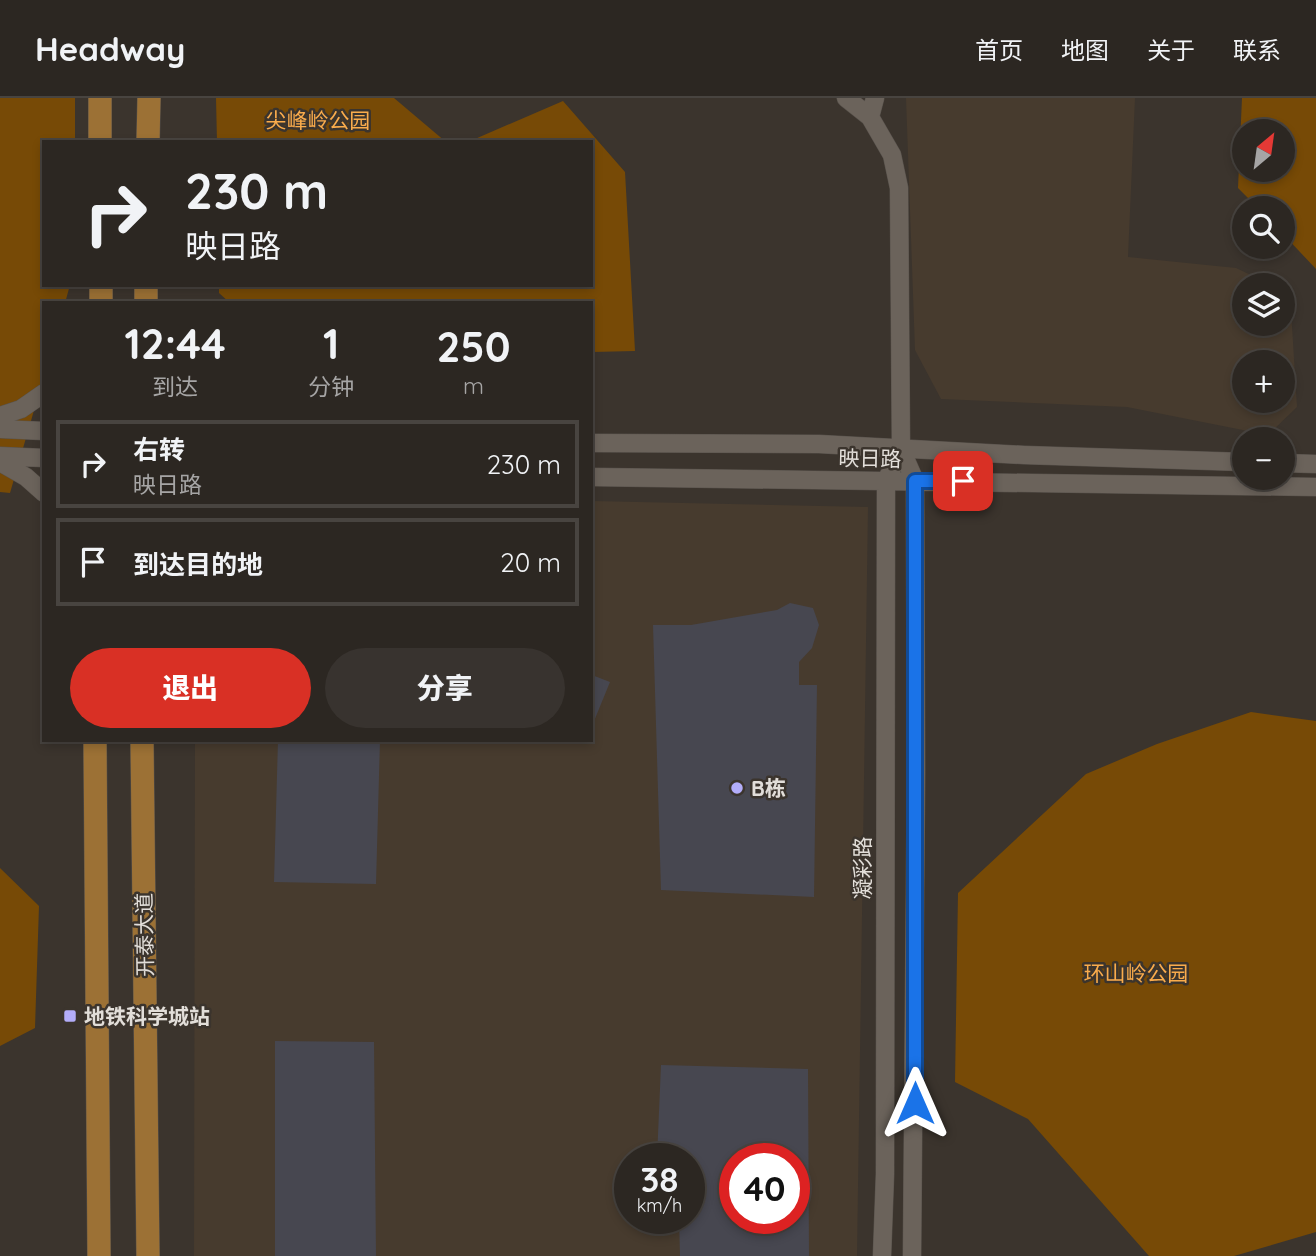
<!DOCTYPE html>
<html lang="zh">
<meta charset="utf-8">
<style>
:root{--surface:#2c2722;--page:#38332f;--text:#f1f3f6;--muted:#a6a5a5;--line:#484440;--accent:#d93025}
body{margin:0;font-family:Quicksand,"Noto Sans SC",sans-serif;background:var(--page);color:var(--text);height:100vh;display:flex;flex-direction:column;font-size:26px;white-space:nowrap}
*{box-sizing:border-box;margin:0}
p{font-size:23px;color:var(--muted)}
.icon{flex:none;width:38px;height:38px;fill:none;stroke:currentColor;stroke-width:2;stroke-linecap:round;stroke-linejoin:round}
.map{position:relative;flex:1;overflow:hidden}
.sheet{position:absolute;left:42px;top:203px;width:551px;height:441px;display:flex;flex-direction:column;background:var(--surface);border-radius:0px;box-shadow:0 4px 10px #0003,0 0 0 2px var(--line)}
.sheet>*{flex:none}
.hud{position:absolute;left:42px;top:42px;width:551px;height:147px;border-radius:0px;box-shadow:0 4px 10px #0003,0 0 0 2px var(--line);background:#2c2722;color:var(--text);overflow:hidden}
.needle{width:46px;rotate:29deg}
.controls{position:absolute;left:1232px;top:21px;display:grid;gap:14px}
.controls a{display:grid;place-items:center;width:63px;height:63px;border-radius:50%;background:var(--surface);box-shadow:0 4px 10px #0003,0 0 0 2px var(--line);font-size:35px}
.speed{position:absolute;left:614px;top:1045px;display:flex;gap:14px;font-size:35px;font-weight:700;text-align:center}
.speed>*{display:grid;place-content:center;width:91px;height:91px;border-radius:50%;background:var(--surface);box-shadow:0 4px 10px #0003,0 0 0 2px var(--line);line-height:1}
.speed small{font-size:18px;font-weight:400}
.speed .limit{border:10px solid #d22;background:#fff;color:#111}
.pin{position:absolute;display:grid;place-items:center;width:60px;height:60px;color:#fff;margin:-30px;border-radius:14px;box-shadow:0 4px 10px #0006}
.me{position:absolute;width:77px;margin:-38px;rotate:0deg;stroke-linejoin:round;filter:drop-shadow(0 0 5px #0008)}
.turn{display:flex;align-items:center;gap:24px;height:147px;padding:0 28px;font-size:32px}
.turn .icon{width:91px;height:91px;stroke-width:2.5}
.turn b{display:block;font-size:49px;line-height:60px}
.eta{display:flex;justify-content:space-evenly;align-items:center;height:119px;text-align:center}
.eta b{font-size:42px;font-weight:800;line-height:49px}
.primary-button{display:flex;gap:14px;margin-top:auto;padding:14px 28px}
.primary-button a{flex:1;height:80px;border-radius:42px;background:var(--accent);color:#fff;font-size:28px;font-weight:800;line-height:80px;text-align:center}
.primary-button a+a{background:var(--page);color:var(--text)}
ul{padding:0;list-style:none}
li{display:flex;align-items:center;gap:21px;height:88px;margin:0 14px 10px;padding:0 14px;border:4px solid var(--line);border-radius:0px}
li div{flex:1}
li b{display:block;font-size:26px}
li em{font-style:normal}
header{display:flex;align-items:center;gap:42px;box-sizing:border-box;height:98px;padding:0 35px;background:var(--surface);border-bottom:2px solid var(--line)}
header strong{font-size:33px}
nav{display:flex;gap:38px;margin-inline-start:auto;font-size:24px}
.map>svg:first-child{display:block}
.built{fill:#473b2e;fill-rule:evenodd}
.green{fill:#774a06;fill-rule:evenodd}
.building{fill:#474750;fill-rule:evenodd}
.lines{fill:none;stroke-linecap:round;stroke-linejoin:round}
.minor-casing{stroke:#58524c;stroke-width:19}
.major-casing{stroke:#58524c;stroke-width:24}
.minor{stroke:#6b635b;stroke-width:18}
.major{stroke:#9c7135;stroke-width:23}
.route-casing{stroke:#114b97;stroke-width:18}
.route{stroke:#1a73e8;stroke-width:12}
.poi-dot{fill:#b3adf9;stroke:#3b342d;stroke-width:2.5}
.labels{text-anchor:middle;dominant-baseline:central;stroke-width:5;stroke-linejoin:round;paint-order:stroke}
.park-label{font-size:21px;fill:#faac4c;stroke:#3b342d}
.street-label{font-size:21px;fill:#e2ded9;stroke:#3b342d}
.poi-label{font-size:21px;font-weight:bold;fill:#e2ded9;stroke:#3b342d;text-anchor:start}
</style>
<header>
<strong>Headway</strong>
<nav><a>首页</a><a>地图</a><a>关于</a><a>联系</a></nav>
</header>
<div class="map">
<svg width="1316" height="1158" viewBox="0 0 1316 1158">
<rect width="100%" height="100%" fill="#3b342d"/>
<path class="built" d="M906,0h229l-7,159 108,11 36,17h-28v39h39v-34l7,4 7,113 -29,28 -141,-28 -186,-8 -26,-49zM1244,264h39v39h-39z
M592,403l276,6 -11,749h-663l1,-516h397zM630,1060h60v60h-60zM735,1060h59v60h-59z"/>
<path class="green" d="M0,0h75v44h-31v143h26l-5,18h-21v73l-34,117 -10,-1z
M216,0h178l52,44h-229z
M1242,0h74v171l-33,-35v-26h-25l-20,-20zM1283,33v39h-39v-39z
M563,3l62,71 10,179 -43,1v-49h-362l-11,-10v-8h373v-143h-124z
M1251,614l65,9v511l-82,24h-85l-121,-137 -73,-37 3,-189 128,-119 71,-30z
M0,770l39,38 -4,122 -35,18z"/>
<path class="building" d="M790,505l23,5 6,17 -7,23 -13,14v23h18l-3,212 -153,-7 -8,-265h38l86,-15z
M592,577l18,7 -18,44z
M278,642h102l-4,144 -102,-2z
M275,943l99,1 2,214h-101z
M661,967l147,4 1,187h-129l-1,-38h11v-60h-33zM735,1060h59v60h-59z"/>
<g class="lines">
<defs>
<path id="minor" d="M846,0l24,19 22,38 7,33 2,261 14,32 1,291 -4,484
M870,19l5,-19
M0,318l21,-7 23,-16
M0,331l44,2
M592,345l227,1 205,11 220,7
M0,358l44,2
M0,364l26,15 18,16
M1283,365l33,1
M592,379l724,10
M882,1158l3,-82 1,-693 15,-32"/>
<path id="major" d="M100,0v44
M148,44l1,-44
M101,205v-18
M146,205v-18
M95,642l4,516
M142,642l6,516"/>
</defs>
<use href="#minor" class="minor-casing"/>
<use href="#major" class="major-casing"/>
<use href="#minor" class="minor"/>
<use href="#major" class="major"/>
</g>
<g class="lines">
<defs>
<path id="route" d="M915,1005v-622h48"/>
</defs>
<use href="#route" class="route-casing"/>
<use href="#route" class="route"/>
</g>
<g class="poi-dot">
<circle cx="737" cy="690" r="7"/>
<rect x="63" y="911" width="14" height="14" rx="3.5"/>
</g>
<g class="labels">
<g class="park-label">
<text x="318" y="22">尖峰岭公园</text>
<text x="1136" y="875">环山岭公园</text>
</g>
<g class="street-label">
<text transform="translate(870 360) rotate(1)">映日路</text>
<text transform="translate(862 770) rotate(-90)">凝彩路</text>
<text transform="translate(144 837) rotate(-91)">开泰大道</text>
</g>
<g class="poi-label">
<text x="751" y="690">B栋</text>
<text x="84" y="918">地铁科学城站</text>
</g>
</g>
</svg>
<div class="controls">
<a><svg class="needle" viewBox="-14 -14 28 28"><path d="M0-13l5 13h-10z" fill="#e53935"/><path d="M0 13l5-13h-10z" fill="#a6a5a5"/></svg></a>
<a><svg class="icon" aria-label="search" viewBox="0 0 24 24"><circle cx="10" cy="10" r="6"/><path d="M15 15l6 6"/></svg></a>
<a><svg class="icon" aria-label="layers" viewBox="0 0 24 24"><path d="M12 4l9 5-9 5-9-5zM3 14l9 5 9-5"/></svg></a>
<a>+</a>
<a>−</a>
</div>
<div class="speed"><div>38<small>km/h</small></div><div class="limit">40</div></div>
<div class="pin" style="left:963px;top:383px;background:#d93025"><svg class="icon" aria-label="arrive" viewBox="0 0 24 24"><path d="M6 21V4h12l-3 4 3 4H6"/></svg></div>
<svg class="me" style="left:915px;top:1005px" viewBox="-20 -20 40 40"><path d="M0-17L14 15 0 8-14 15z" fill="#1a73e8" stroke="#fff" stroke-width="4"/></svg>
<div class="hud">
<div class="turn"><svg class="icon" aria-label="right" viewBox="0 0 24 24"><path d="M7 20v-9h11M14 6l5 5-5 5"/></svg><div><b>230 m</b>映日路</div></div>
</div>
<section class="sheet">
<div class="eta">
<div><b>12:44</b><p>到达</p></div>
<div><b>1</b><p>分钟</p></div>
<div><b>250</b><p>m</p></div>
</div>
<ul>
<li><svg class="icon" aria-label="right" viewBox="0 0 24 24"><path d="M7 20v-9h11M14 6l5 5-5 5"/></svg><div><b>右转</b><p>映日路</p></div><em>230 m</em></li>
<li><svg class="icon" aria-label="arrive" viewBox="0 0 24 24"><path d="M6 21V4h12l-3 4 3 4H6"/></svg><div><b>到达目的地</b></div><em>20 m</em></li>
</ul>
<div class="primary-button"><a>退出</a><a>分享</a></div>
</section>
</div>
